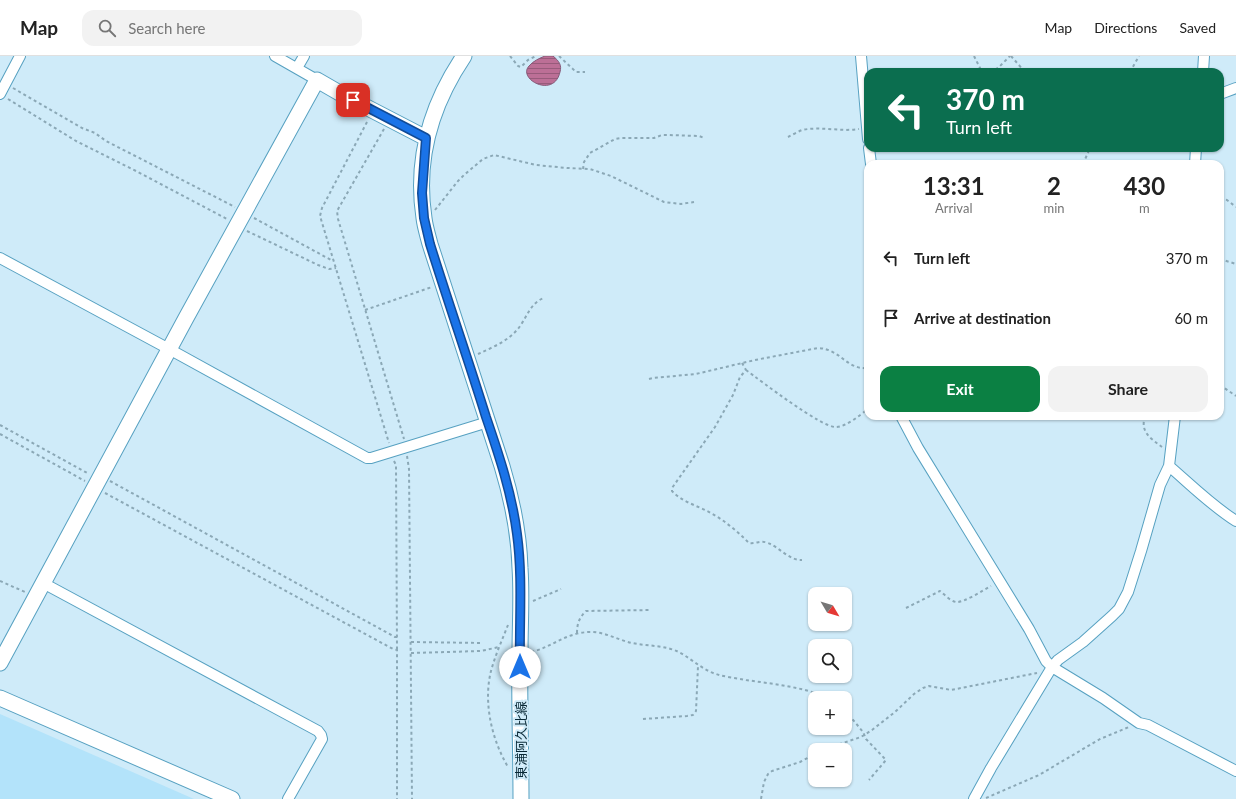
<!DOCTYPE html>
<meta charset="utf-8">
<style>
:root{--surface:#fff;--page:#f2f2f2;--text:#222;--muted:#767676;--line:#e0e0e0;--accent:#0b8043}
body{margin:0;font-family:Lato,"Noto Sans JP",sans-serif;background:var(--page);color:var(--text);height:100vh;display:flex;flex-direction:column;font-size:15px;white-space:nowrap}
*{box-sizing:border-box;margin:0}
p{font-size:13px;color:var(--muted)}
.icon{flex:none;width:22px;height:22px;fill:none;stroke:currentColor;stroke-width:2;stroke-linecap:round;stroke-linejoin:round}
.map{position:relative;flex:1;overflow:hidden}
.details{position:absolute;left:864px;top:104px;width:360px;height:260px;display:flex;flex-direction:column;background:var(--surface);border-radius:12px;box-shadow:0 1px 3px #0004}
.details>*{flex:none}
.guide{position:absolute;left:864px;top:12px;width:360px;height:84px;border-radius:12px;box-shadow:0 1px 3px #0004;background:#0b6e4f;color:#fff;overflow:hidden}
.needle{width:26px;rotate:128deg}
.buttons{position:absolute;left:808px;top:531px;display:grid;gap:8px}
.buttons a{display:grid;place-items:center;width:44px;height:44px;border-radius:8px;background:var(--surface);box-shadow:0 1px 3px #0004;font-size:20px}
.pin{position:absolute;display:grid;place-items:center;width:34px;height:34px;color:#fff;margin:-17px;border-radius:8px;box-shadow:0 2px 6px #0006}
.me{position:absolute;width:44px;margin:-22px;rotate:0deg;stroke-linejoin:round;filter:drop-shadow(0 0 3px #0008)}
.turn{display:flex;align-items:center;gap:14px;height:84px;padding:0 16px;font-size:18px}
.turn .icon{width:52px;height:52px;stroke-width:2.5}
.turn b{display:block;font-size:28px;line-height:34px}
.eta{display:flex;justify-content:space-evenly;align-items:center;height:68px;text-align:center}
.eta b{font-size:24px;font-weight:700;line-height:28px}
.primary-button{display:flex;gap:8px;margin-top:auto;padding:8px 16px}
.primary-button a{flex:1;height:46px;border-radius:12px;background:var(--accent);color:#fff;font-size:16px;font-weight:700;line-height:46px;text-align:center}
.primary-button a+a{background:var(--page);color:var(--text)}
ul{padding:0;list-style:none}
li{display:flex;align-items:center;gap:12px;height:60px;padding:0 16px}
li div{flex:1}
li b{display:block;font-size:15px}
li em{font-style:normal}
header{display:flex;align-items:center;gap:24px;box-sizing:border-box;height:56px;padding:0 20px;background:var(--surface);border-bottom:1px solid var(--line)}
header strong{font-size:19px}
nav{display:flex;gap:22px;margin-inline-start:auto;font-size:14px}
.search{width:280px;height:36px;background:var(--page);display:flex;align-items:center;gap:10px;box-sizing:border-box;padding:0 14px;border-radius:12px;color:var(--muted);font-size:15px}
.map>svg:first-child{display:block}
.built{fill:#b3e3fa}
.water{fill:url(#water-rules);stroke:#865a79}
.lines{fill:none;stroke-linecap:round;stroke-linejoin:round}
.street-casing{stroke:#57a1c1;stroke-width:12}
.secondary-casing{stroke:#57a1c1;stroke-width:17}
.path{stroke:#8ba8b6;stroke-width:2;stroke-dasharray:3 3;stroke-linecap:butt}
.street{stroke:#fff;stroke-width:10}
.secondary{stroke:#fff;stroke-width:15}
.route-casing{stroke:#114b97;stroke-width:10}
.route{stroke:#1a73e8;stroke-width:7}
.labels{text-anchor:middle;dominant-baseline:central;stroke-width:4;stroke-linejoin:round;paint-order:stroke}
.street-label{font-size:13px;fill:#092936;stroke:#cfebf9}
</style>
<header>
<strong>Map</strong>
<div class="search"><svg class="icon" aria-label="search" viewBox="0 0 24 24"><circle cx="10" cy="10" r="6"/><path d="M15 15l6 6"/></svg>Search here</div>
<nav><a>Map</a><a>Directions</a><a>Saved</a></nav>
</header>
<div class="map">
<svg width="1236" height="743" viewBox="0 0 1236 743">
<defs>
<pattern id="water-rules" width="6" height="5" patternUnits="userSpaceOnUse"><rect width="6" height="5" fill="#bc6f96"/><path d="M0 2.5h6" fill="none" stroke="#975b7b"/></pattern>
</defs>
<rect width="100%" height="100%" fill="#cfebf9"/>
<path class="built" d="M0,658l194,85h-194z"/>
<path class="water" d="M545,0h8c6,5 9,9 7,16 -6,27 -43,7 -31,-6 4,-5 11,-8 16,-10z"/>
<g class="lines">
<defs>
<path id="street" d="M275,0l42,24
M861,0l7,83
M297,12l7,-12
M1203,16l1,-16
M0,38l20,-38
M1220,38l16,-6
M869,92l2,16
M1195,108l1,-16
M0,202l169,91 198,109h4l117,-36
M901,360l17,32 111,181 17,32 6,6 51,31 36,25 9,2 88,46
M1169,410c22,19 43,40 67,55
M43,527l275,148 3,4 1,4 -34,60
M974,743l17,-31 61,-101 6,-7 25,-18 29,-26 7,-7 9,-17 13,-41 19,-66 9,-19 6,-50"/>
<path id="secondary" d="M464,0c-33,49 -49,103 -40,162 1,9 4,18 6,26l72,222c10,33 17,67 18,102 2,28 0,56 0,85 -1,48 1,97 1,146
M0,607l186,-345 131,-238 26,15 83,43
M0,642l232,101"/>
</defs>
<use href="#street" class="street-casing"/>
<use href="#secondary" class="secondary-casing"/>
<path class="path" d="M510,0l8,10 3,1 7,-7 8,-4
M559,0l17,16h9
M974,0l8,16
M1011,0l14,16
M990,16l8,-4 12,-12
M1130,16l9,-16
M13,32l69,40 13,5 11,8 129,66
M8,43l68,42 60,30 91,48
M367,66l-45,86 -2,8 69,227
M384,73l-47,82 1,8 66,220
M788,81c4,-2 9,-5 14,-7 19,-4 38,2 57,-1
M1083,108l7,-16
M583,113l1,-7 6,-9 25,-14 6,-1h33l8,-3h7l30,1 5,2
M1220,143l7,1 9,7
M435,154l23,-29 6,-6 19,-16 11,-4 42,10 31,3 23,1 21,7 53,26 17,2 13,-2
M254,162l77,42 2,-1
M247,175l71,34 11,4 7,-1
M1220,203l16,5
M365,254l67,-23
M478,298c13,-6 28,-12 38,-23 10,-10 13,-28 28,-33
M742,307l4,7 -6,7 -7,18 -18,32 -43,61v3c9,10 23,14 35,20 16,8 30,20 42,32 7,1 12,-3 19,0 11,4 22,18 34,17
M746,314c15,11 76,58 90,57 10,0 24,-12 32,-18
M649,323l4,-1 43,-4 59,-14 63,-12c23,1 28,22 50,20
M1220,329l16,11
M1145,360c-5,16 5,22 17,31
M0,369l89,49
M0,378l85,47
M407,400l2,13 3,330
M394,405l2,4 1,185
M110,425l285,156h2
M105,437l288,156 4,1v149
M0,525l25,11
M533,545l28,-12
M906,552l34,-17c4,3 10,10 16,11 8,1 27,-12 35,-16
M508,569c-6,15 -13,31 -17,46 -8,32 1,69 17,96
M577,577c0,-9 2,-15 9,-22l65,-1
M411,586l72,1
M531,596c22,-5 35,-20 60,-20 14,0 27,8 41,11 14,3 28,2 42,7 14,5 26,19 42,24 9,3 20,4 30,6 28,4 57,7 83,18
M411,597l70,-2 18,-4
M845,654l18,22 3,7 20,21 -17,20
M643,663l44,-3 6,-1 3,-4 2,-45
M822,694l39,-13 11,-7 23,-18 19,-18 9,-6 6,-2 22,4 86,-17
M986,742l53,-23 61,-36 29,-12
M761,743l3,-17 4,-8 4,-3 28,-9 15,-8"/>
<use href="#street" class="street"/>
<use href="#secondary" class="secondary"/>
</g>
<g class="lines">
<defs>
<path id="route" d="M353,44l73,38 -4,55 2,25 6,26c18,58 38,115 56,173 13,38 26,77 31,117 6,44 2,88 3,133"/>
</defs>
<use href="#route" class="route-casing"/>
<use href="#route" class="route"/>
</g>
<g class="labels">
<g class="street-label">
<text transform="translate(521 684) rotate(-90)">東浦阿久比線</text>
</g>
</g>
</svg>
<div class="buttons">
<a><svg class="needle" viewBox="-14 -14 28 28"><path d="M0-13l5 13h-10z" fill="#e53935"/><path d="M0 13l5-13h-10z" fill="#767676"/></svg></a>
<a><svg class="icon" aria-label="search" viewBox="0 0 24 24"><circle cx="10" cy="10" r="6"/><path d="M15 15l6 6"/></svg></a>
<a>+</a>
<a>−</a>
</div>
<div class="pin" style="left:353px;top:44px;background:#d93025"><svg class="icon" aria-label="arrive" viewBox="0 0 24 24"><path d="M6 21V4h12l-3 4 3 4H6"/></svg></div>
<svg class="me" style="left:520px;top:611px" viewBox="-20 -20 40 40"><circle r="19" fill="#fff"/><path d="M0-13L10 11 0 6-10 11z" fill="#1a73e8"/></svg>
<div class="guide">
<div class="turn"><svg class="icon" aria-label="left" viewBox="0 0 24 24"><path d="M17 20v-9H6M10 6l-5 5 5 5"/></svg><div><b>370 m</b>Turn left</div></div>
</div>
<section class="details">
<div class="eta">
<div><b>13:31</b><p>Arrival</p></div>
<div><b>2</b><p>min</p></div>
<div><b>430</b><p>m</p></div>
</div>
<ul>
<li><svg class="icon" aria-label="left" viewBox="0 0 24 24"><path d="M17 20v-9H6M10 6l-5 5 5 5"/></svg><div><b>Turn left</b></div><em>370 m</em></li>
<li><svg class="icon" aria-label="arrive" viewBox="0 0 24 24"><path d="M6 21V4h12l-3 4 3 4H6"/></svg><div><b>Arrive at destination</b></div><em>60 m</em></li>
</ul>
<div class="primary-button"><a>Exit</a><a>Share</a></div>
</section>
</div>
